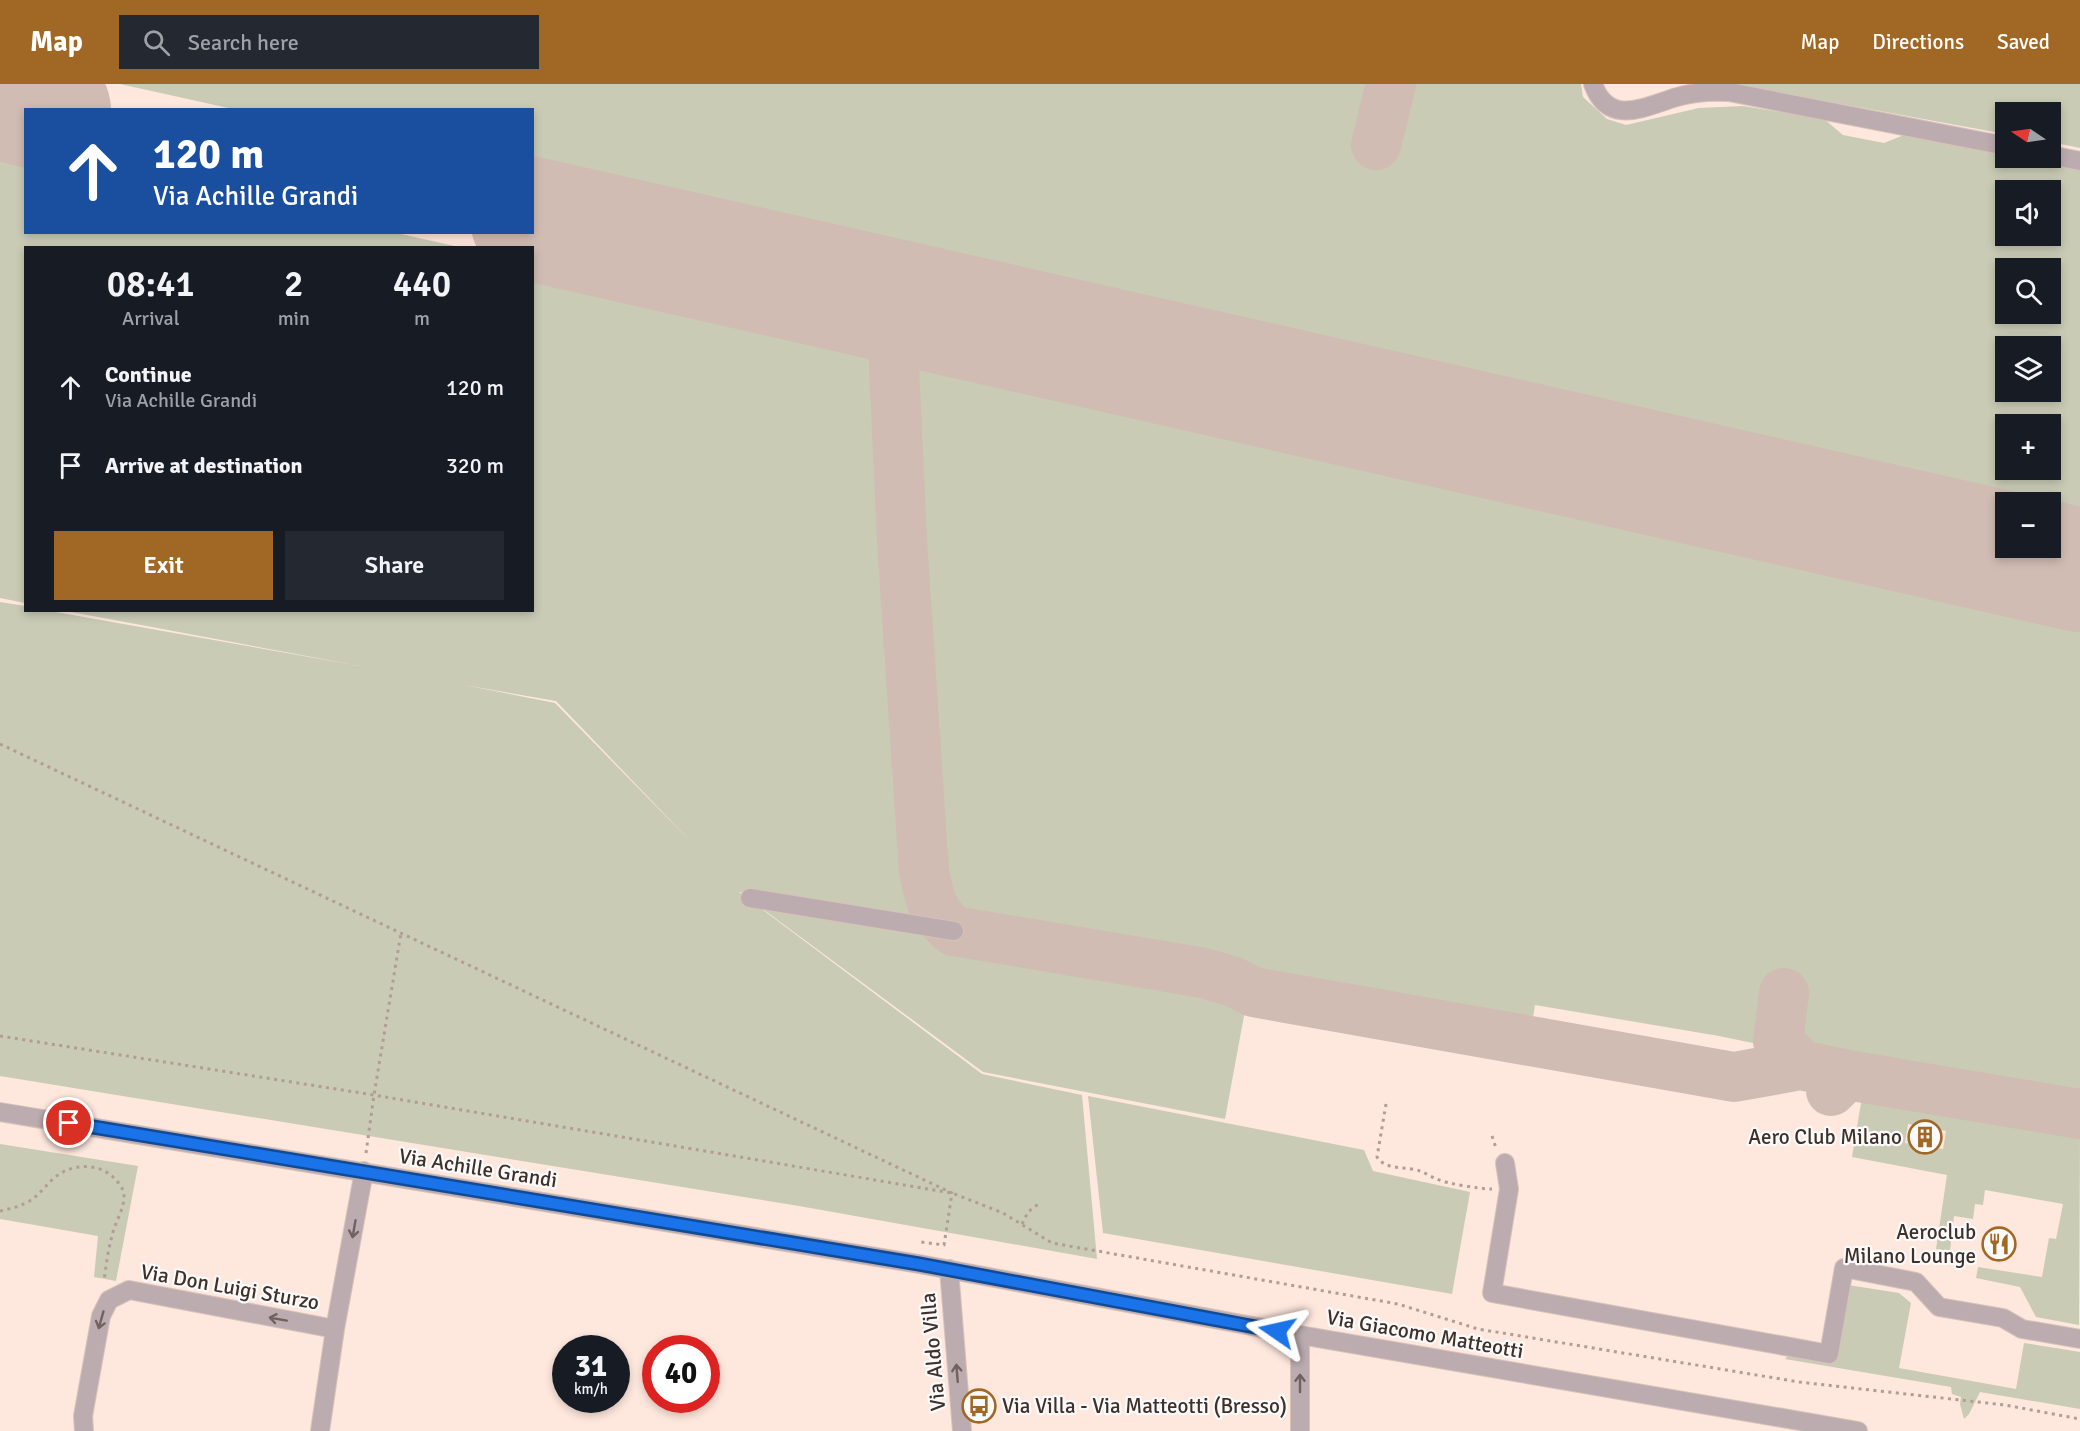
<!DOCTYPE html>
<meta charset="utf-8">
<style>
:root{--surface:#171b24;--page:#242831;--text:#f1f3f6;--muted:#9ea1a6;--accent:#a06725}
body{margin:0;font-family:Signika,sans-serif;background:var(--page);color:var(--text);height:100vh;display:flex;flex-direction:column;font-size:22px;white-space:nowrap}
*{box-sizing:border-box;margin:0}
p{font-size:20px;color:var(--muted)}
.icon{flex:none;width:33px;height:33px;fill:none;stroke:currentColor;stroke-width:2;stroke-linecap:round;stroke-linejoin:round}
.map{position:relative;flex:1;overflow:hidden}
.side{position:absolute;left:24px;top:162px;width:510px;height:366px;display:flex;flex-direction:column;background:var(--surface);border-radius:0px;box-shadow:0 3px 9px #0003}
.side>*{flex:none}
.top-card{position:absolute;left:24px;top:24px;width:510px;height:126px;border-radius:0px;box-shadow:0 3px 9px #0003;background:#1a4fa0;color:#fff;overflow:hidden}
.needle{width:39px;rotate:283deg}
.buttons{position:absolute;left:1995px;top:18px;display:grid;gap:12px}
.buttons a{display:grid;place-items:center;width:66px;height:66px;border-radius:0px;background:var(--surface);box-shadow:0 3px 9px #0003;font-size:30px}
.speed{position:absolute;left:552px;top:1251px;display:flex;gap:12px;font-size:30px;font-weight:700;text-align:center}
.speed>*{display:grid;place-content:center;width:78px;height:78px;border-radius:50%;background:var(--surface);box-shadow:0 3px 9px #0003;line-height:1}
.speed small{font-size:15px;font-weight:400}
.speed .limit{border:9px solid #d22;background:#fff;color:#111}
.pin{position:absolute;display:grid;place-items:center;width:51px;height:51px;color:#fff;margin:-26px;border:3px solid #fff;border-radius:50%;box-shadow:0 2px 6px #0007}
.me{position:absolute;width:66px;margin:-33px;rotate:281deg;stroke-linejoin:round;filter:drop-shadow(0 0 4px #0008)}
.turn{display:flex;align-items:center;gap:21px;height:126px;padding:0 30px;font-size:27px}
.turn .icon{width:78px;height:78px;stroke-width:2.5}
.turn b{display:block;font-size:42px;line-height:51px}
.eta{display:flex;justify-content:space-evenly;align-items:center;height:102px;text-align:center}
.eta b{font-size:36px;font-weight:600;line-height:42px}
.cta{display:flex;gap:12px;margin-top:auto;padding:12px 30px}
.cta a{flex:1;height:69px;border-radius:0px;background:var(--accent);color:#fff;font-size:24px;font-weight:600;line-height:69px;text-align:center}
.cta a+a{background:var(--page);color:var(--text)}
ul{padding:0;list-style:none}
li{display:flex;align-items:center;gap:18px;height:78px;padding:0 30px}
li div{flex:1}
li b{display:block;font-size:22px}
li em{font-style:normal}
header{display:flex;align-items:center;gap:36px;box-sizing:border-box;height:84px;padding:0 30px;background:var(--accent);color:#fff}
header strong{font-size:28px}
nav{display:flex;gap:33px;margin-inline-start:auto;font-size:21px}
.search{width:420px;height:54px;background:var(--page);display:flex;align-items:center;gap:15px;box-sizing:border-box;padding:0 21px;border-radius:0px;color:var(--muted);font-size:22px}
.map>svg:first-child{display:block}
.green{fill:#c9cbb5;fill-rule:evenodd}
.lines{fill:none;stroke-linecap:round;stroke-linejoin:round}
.taxiway{stroke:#d0bcb2;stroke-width:50}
.runway{stroke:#d0bcb2;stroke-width:124}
.minor-casing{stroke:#d8c2b9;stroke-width:20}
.path{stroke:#b19d95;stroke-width:3;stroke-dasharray:3 4.5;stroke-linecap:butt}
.minor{stroke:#bcacb0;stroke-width:18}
.oneway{stroke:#716260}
.route-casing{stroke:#114b97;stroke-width:15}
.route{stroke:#1a73e8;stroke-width:10}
.labels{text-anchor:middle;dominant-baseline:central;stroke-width:4.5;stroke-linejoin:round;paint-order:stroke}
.poi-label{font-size:21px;fill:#3f302a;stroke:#fafafa;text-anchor:end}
.street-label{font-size:21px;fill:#3f302a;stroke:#fafafa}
</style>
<header>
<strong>Map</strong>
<div class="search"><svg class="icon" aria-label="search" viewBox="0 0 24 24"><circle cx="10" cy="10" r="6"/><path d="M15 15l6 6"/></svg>Search here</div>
<nav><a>Map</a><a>Directions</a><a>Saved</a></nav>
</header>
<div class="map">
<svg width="2080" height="1347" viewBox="0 0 2080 1347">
<rect width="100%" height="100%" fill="#fee7dd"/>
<path class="green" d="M120,0h1461l2,13 24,22 19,6 73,-17 44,-2 81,13 19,16 41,8 20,-8 101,19 1,4h18l56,10v358l-29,-7 -1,-17h-44l-1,7 -1472,-332 -1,-67 -299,-1zM2006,106h44v46h-44zM2006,184h44v46h-44zM2006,262h44v46h-44zM2006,340h44v46h-44z
M1733,0h347v64l-29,-6 -1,-30h-44l-1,22z
M0,60l25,5 1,83h366l67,15 -433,1 -1,355 -25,-5z
M533,179l346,78 35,533 1,45 -176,-27 243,182 100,21 15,164 -298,-53 -799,-130v-474l25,4 1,4 24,1 310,55 -294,-55 466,-1zM464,601l92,16 139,145 -140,-143z
M911,265l1169,266v477l-307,-52 -1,7 -53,-11 -184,-31 -3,19 -273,-51 -302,-51 -14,-17 -15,-85 -24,-380 9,-1z
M756,820l492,90 -23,125 -242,-47z
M1088,1012l276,54 9,21 97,21 -18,102 -349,-61z
M1862,1013l218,37 -1,191 -43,-8 -16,-30 -44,-9 2,-11 64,10 7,-39 7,1 7,-35 -78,-14 -2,15 -8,-1 -2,15 -19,-3 -4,35 -14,-2 11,-74 -95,-18zM1908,1040l38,7 -3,18 -38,-6z
M0,1060l138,22 -22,115 -22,-4 4,-41 -98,-17z
M1848,1201l51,8 12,10 -12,65 117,21 8,-46 56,9v57l-100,-17 -11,22 -5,5 -4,-15 1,-7 -9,-3 -1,-7 -166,-28 6,-6 43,7z"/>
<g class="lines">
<path class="taxiway" d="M1376,61l15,-61
M891,216l11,240 22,332c6,27 7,40 30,59l250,42 30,9 19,10 481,85 67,-12 46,10
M1784,909l-6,48 23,24
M1831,1007l16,-16 233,39"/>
<path class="runway" d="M0,14l49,12
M532,135l1548,351"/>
<defs>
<path id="minor" d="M1593,0c16,44 53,22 84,13 17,-5 35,-6 52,-5l277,54
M2050,71l30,6
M750,814l204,33
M0,1028l919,152 381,71 558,96
M1505,1079l4,26 -17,104 337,61 15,-86 72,14 23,25 64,11 19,11 58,10
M949,1185l13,162
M1300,1251v96
M84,1347l-1,-15 18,-100 8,-16 20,-10 206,39
M320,1347l15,-102 29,-158"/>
</defs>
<use href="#minor" class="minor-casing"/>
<path class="path" d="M0,660l952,449 -8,52 -23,-3v4
M0,952l374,59 578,98 51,20 49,30 346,61 80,25 321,53 206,23 75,14
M1386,1020l-9,53c9,14 30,9 43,14 6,2 11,6 17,8 11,5 43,10 55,10
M1492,1052l4,12
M366,1069l8,-58 27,-162
M0,1127c9,-2 18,-4 26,-8 12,-6 18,-16 28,-25 16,-14 43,-16 59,-1 5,5 11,11 11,19 0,14 -9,26 -12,40 -4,14 -6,30 -8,45
M1022,1140l6,-12 13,-10"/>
<use href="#minor" class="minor"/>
</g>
<defs><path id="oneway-shaft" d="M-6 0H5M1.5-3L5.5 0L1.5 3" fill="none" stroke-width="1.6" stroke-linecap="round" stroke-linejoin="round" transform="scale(1.5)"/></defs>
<g class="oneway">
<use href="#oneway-shaft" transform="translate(354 1145) rotate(100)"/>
<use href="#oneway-shaft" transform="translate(278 1235) rotate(-170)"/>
<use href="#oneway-shaft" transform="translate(101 1236) rotate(106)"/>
<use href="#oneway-shaft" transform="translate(957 1289) rotate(-95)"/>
<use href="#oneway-shaft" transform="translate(1300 1299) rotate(-90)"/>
</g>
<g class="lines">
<defs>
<path id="route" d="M69,1039l850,141 358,67"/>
</defs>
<use href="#route" class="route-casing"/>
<use href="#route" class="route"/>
</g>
<defs>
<symbol id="building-ring" viewBox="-11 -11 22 22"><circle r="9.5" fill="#fafafa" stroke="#a06725" stroke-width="1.5"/><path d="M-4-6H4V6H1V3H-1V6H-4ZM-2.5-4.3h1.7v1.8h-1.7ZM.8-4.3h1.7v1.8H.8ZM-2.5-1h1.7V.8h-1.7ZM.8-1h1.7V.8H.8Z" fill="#a06725"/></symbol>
<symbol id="restaurant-ring" viewBox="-11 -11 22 22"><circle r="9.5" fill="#fafafa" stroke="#a06725" stroke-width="1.5"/><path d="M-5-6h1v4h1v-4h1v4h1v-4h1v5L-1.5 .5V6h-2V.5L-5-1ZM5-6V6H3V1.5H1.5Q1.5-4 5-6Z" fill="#a06725"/></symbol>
<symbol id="bus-ring" viewBox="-11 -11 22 22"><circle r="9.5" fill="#fafafa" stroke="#a06725" stroke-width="1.5"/><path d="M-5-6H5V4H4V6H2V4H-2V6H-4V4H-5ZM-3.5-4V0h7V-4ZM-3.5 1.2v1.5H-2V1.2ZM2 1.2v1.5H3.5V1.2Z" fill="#a06725"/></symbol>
</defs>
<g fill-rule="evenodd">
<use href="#building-ring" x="1906" y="1034" width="38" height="38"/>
<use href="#restaurant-ring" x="1980" y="1141" width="38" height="38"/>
<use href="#bus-ring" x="960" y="1303" width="38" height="38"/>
</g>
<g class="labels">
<g class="poi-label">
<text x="1902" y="1053">Aero Club Milano</text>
<text x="1976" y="1148">Aeroclub<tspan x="1976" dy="24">Milano Lounge</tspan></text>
<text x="1002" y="1322" text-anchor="start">Via Villa - Via Matteotti (Bresso)</text>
</g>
<g class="street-label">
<text transform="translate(478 1084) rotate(9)">Via Achille Grandi</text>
<text transform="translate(230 1203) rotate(10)">Via Don Luigi Sturzo</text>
<text transform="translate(1425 1250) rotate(10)">Via Giacomo Matteotti</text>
<text transform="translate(933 1268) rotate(-95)">Via Aldo Villa</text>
</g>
</g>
</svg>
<div class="buttons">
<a><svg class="needle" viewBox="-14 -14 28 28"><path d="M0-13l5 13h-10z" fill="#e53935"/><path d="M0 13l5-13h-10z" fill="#9ea1a6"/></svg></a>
<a><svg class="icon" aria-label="sound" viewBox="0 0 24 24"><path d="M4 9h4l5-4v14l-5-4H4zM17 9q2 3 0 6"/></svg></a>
<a><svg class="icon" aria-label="search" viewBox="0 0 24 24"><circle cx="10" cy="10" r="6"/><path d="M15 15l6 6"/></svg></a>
<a><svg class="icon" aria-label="layers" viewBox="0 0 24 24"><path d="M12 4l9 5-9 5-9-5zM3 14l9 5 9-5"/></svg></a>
<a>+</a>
<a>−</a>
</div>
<div class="speed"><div>31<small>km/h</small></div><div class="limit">40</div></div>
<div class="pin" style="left:69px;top:1039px;background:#d93025"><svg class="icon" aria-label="arrive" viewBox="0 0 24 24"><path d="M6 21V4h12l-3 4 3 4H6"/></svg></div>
<svg class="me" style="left:1277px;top:1247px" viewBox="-20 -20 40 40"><path d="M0-17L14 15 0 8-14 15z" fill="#1a73e8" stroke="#fff" stroke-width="4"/></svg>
<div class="top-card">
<div class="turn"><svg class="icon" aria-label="ahead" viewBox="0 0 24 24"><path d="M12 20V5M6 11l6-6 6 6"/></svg><div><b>120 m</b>Via Achille Grandi</div></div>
</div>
<section class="side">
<div class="eta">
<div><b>08:41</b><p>Arrival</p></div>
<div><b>2</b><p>min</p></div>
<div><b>440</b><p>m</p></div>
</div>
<ul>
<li><svg class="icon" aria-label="ahead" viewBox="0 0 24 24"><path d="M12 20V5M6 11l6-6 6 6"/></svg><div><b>Continue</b><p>Via Achille Grandi</p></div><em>120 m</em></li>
<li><svg class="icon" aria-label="arrive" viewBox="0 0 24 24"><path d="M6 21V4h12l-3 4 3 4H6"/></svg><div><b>Arrive at destination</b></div><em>320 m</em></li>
</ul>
<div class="cta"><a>Exit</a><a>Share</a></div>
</section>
</div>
